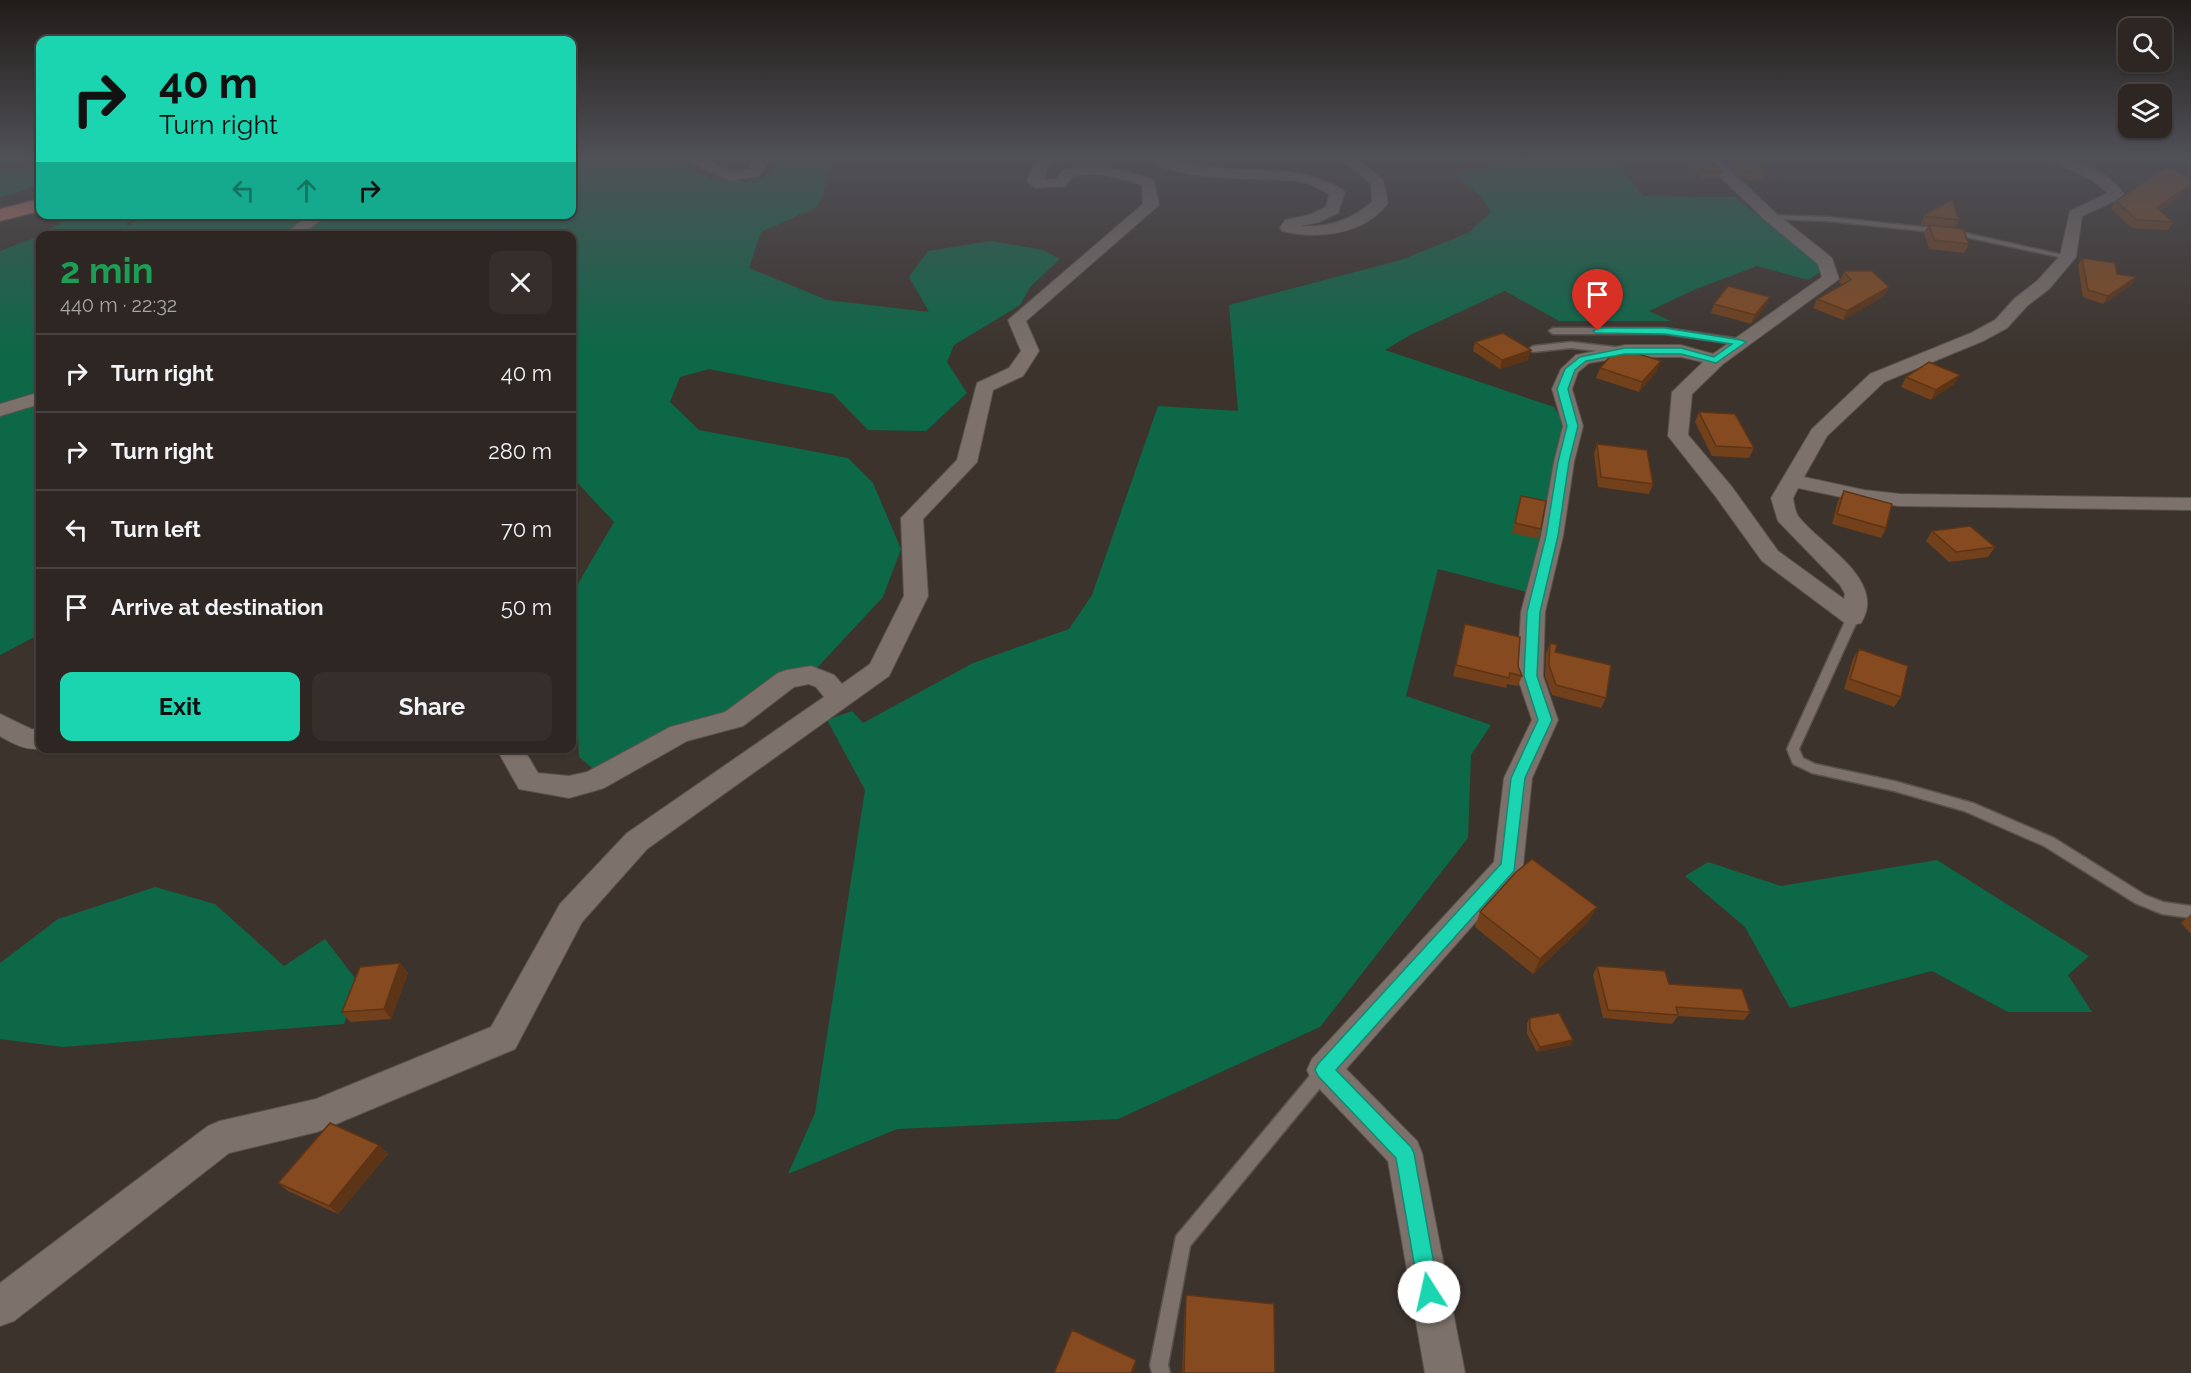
<!DOCTYPE html>
<meta charset="utf-8">
<style>
:root{--surface:#2d2622;--page:#352e2a;--text:#f1f3f6;--muted:#a7a5a5;--line:#484340;--accent:#1bd5b1}
body{margin:0;font-family:Raleway,sans-serif;background:var(--page);color:var(--text);height:100vh;display:flex;flex-direction:column;font-size:22px;white-space:nowrap}
*{box-sizing:border-box;margin:0}
p{font-size:20px;color:var(--muted)}
.icon{flex:none;width:33px;height:33px;fill:none;stroke:currentColor;stroke-width:2;stroke-linecap:round;stroke-linejoin:round}
.map{position:relative;flex:1;overflow:hidden}
.sheet{position:absolute;left:36px;top:231px;width:540px;height:522px;display:flex;flex-direction:column;background:var(--surface);border-radius:12px;box-shadow:0 2px 4px #0004,0 0 0 2px var(--line)}
.sheet>*{flex:none}
.guide{position:absolute;left:36px;top:36px;width:540px;height:183px;border-radius:12px;box-shadow:0 2px 4px #0004,0 0 0 2px var(--line);background:#1bd5b1;color:#111;overflow:hidden}
.tools{position:absolute;left:2118px;top:18px;display:grid;gap:12px}
.tools a{display:grid;place-items:center;width:54px;height:54px;border-radius:12px;background:var(--surface);box-shadow:0 2px 4px #0004,0 0 0 2px var(--line);font-size:30px}
.pin{position:absolute;display:grid;place-items:center;width:51px;height:51px;color:#fff;margin:-62px -26px;border-radius:50% 50% 50% 0;rotate:-45deg;box-shadow:0 0 6px #0007}
.pin .icon{rotate:45deg}
.me{position:absolute;width:66px;margin:-33px;rotate:350deg;stroke-linejoin:round;filter:drop-shadow(0 0 4px #0008)}
.turn{display:flex;align-items:center;gap:21px;height:126px;padding:0 24px;font-size:27px}
.turn .icon{width:78px;height:78px;stroke-width:2.5}
.turn b{display:block;font-size:42px;line-height:51px}
.lanes{display:flex;align-items:center;height:57px;padding:0 24px;background:#0003;justify-content:center;gap:30px;direction:ltr}
.lanes .off{opacity:.35}
.round{display:grid;place-items:center;flex:none;width:63px;height:63px;border-radius:12px;background:var(--page)}
.headline{display:flex;align-items:center;justify-content:space-between;height:102px;padding:0 24px}
h1{font-size:36px;font-weight:700;line-height:45px;color:#1e9e55}
.action{display:flex;gap:12px;margin-top:auto;padding:12px 24px}
.action a{flex:1;height:69px;border-radius:12px;background:var(--accent);color:#111;font-size:24px;font-weight:700;line-height:69px;text-align:center}
.action a+a{background:var(--page);color:var(--text)}
ul{padding:0;list-style:none}
li{display:flex;align-items:center;gap:18px;height:78px;padding:0 24px;border-top:2px solid var(--line)}
li div{flex:1}
li b{display:block;font-size:22px}
li em{font-style:normal}
.map>svg:first-child{display:block}
.green{fill:#0d6848}
.lines{fill:none;stroke-linecap:round;stroke-linejoin:round}
.lane-casing{stroke:#5a524d;stroke-width:3}
.street-casing{stroke:#5a524d;stroke-width:2}
.highway-casing{stroke:#5a524d;stroke-width:3}
.lane{fill:#7c716b;fill-rule:evenodd}
.street{fill:#7c716b;fill-rule:evenodd}
.highway{fill:#ce7b6b;fill-rule:evenodd}
.wall{fill:#72401b}
.shaded-wall{fill:#5d3416}
.building{fill:#854a1f;stroke:#5d3416;stroke-width:1.5}
.route{fill:#1bd5b1;stroke:#128a73;stroke-width:1.5}
</style>
<div class="map">
<svg width="2191" height="1373" viewBox="0 0 2191 1373">
<rect width="100%" height="100%" fill="#3c332d"/>
<path class="green" d="M572,159h99l41,20 33,2 19,-4 9,-6 5,-12h53l-7,33 -7,15 -56,25 -12,36 78,32 102,12 -20,-35 19,-26 63,-10 52,9 17,9 -29,27 -11,19 -66,40 -7,17 20,31 -41,38 -58,-1 -35,-36 -124,-25 -29,8 -10,25 29,28 149,28 25,25 28,66 -18,48 -67,72 -80,44 -140,58 -17,-14 -7,-163 42,-72 -42,-45v-241h-532v398l-40,21v-404l34,-13 40,-23h69l-16,8v3l20,-12h425z
M1493,159h121l29,37 92,1 85,67 -1,9 -11,7 -51,-14 -61,23 -47,22 22,10h-112l-54,-30 -95,44 -25,15 169,57 12,18 -39,167 -89,-23 -32,127 85,29 -20,30 -3,83 -148,189 -202,92 -221,10 -109,45 27,-61 50,-323 -38,-70 25,-9 11,12 110,-60 96,-34 23,-34 66,-189 80,5 -9,-106 172,-45 67,-27 23,-21 -10,-16 -25,-20 41,-13z
M40,164v20l-40,14v-25z
M1937,860l152,96 -21,19 24,37h-84l-76,-41 -142,37 -45,-81 -60,-51 23,-14 73,24z
M155,887l60,17 69,62 41,-27 33,43 -14,42 -281,23 -63,-8v-76l58,-44z"/>
<g class="lines">
<defs>
<path id="lane" d="M1768,215l59,2 125,13 120,27 -4,2 -116,-25 -125,-13 -56,-2h-3z
M1665,328l76,11 4,3 -4,3 -76,-11h-112l-4,-3 4,-3z
M1571,342l53,6 4,3 -4,3 -53,-6 -38,4 -4,-3 4,-3z
M1853,613l6,4 -60,132 4,9 12,6 79,17 79,22 81,35 91,57 18,7 28,4v12l-29,-4 -27,-11 -91,-57 -80,-35 -70,-20 -82,-18 -19,-9 -6,-15 60,-132z
M1324,1064l6,2 2,5 -2,5 -140,170 -22,119 2,8h-18l-2,-8 26,-129 142,-170z"/>
<path id="street" d="M684,159h19l29,13 17,-3 8,-10h14l-12,17 -29,5z
M1041,159h21l-15,8 -3,13 12,-1 7,-9c32,-8 61,0 91,10l5,25 -133,116 13,30 -16,25 -30,14 -16,72 -54,57 5,77 -39,80 -242,173 -65,73 -67,127 -198,83 -88,21 -215,168 -14,5v-43l208,-157 12,-5 96,-22 175,-72 69,-123 67,-71 197,-136 -8,-10 -7,-3 -15,3 -51,39 -56,15 -83,47 -10,3 -25,7 -50,-9 -23,-41h27l15,25 31,3 18,-4 83,-45 55,-15 53,-39 9,-3 24,-4 23,9 8,9 28,-20 34,-68 -3,-78 56,-58 20,-77 32,-15 12,-17 -13,-31 135,-116 -1,-19c-22,-7 -45,-14 -69,-9l-7,10 -30,2 -9,-7 7,-17z
M1151,159c22,0 42,8 64,9 44,3 87,-2 127,21l3,3 -7,21 -19,9 -19,4c28,2 51,-6 72,-24l-1,-18 -30,-25h16l26,21 5,23c-24,32 -70,37 -106,28l-2,-3 5,-8 24,-5 17,-8 3,-13 -19,-10 -14,-3c-34,-4 -122,2 -145,-22z
M1702,159h16l59,55 55,44 7,21 -116,85 -31,30 -4,41 44,52 46,64 66,48 1,-5 -5,-9 -62,-64 -7,-23 41,-69 58,-55 101,-41 24,-13 20,-22 22,-17 23,-25 10,-45 38,-18 -16,-13 -44,-21c28,0 59,11 76,35l-7,6 -35,16 -6,41 -27,32 -22,17 -20,22 -24,13 -99,41 -57,54 -23,41 60,13 36,4 291,4v12l-291,-4 -36,-4 -66,-14 -5,10c1,6 2,13 5,18 22,29 90,64 63,107l-8,2 -8,-2 -83,-62 -46,-64 -48,-61 4,-44 31,-30 -22,-5h-56l-36,6 -11,9 -6,17 11,37 -9,36 -11,74 -18,76 -2,64 15,44 -26,58 -9,88 -5,8 -172,195 71,72 5,12 43,220h-40l-37,-212 -76,-80 -5,-11 5,-11 182,-197 10,-84 28,-58 -15,-44 4,-64 20,-76 13,-74 9,-36 -11,-37 9,-20 15,-14 49,-10h56l32,9 109,-77 -4,-13 -53,-44z
M310,214h18l-27,22h-19z
M40,392v12l-40,12v-12z
M0,714l31,15 9,1v18h4c-15,4 -31,-4 -44,-12z"/>
<path id="highway" d="M40,199v12l-40,10v-12z"/>
</defs>
<use href="#lane" class="lane-casing"/>
<use href="#street" class="street-casing"/>
<use href="#highway" class="highway-casing"/>
<use href="#lane" class="lane"/>
<use href="#street" class="street"/>
<use href="#highway" class="highway"/>
</g>
<path class="wall" d="M1685,159h25l12,12 -3,8 -19,-1z
M1721,159h31l14,13 -3,7h-20z
M2191,179v7l-2,3 -29,22 13,11 -5,8 -36,-2 -21,-19 5,-8z
M1925,214l34,6 -4,8 14,16 -5,9 -35,-4 -5,-16 4,-8h-7v-2z
M2082,258l35,16 19,3 -5,8 -28,19 -20,-7 -5,-32z
M1844,272l45,15 -5,9 -41,24 -30,-12 4,-9 26,-14 -4,-3z
M1714,304l52,2 -15,18 -40,-11z
M1475,342l56,8 -3,10 -28,9 -27,-18z
M1600,368l57,3 -18,21 -43,-14z
M1906,377l48,7 -23,16 -30,-13z
M1699,412l55,36 -5,10 -37,-2 -17,-34z
M1597,444l56,40 -4,10 -51,-7 -4,-33z
M1844,491l42,37 -5,10 -49,-14 6,-23z
M1521,496l20,33 -3,10 -26,-6z
M1932,531l63,16 -7,10 -39,5 -23,-21z
M1465,624l53,42 4,10 -4,10 -11,-2 -1,4 -53,-12z
M1550,643l5,9 51,46 -5,10 -49,-13 -7,-19 1,-22z
M1859,649l42,48 -7,10 -50,-18 9,-30z
M1480,912l109,9 -56,53 -58,-47z
M2191,914v20l-10,-11z
M400,963l8,10 -17,46 -41,3 -8,-10z
M1597,966l72,18 81,28 -6,8 -66,-4 -6,8 -69,-6 -10,-43z
M1530,1018l41,27 -34,7 -10,-18v-11z
M379,1145l9,9 -50,60 -50,-23 -10,-8z
M1186,1295l89,78h-93l3,-67z"/>
<path class="shaded-wall" d="M2191,184v2l-2,3 -37,27 5,-8z
M2136,277l-5,8 -28,19 5,-8z
M1889,287l-5,9 -41,24 4,-9z
M1770,297l-4,9 -15,18 4,-9z
M1531,350l-3,10 -28,9 2,-9z
M1661,361l-4,10 -18,21 3,-10z
M1960,375l-6,9 -23,16 5,-10z
M1597,907l-8,14 -56,53 7,-15z
M400,963l8,10 -17,46 -7,-10z
M1573,1040l-2,5 -34,7 3,-5z
M379,1145l9,9 -50,60 -9,-8z
M1136,1360l-1,7 -2,6h-2z"/>
<path class="building" d="M1693,159h17l12,12h-19z
M1731,159h21l14,13 -21,-1z
M2165,168h6l20,11v5l-34,24 16,14 -36,-2 -21,-19z
M1952,200l7,20 -33,-4 -1,-2z
M1929,225l34,4 6,15 -35,-4z
M2082,258l33,5 2,11 19,3 -28,19 -20,-6z
M1845,271h27l17,16 -42,24 -30,-12 34,-19 -7,-8z
M1728,286l42,11 -15,18 -41,-11z
M1503,333l28,17 -29,10 -27,-18z
M1626,350l35,11 -19,21 -42,-14 14,-16z
M1929,362l31,13 -24,15 -30,-13z
M1699,412l36,2 19,34 -38,-2z
M1597,444l50,6 6,34 -52,-7z
M1844,491l48,13 -6,24 -49,-14z
M1521,496l25,5 -5,28 -26,-6z
M1970,526l25,21 -39,5 -24,-21z
M1465,624l55,13 -2,29 4,10 -12,-3 -1,5 -53,-13z
M1550,643l7,2 -2,7 56,13 -5,33 -50,-13 -7,-20z
M1859,649l49,17 -7,31 -51,-18z
M1532,859l65,48 -57,52 -60,-47 35,-39z
M400,963l-16,46 -42,3 18,-45z
M1597,966l68,5 4,13 73,5 8,23 -74,-5 2,8 -70,-5z
M1559,1013l14,27 -33,7 -10,-18v-11z
M330,1123l49,22 -50,61 -51,-23z
M1186,1295l88,9 1,69h-91z
M1072,1330l64,30 -5,13h-77z"/>
<linearGradient id="sky" x2="0" y2="1"><stop stop-color="#211c19"/><stop offset="0.45" stop-color="#505057"/><stop offset="1" stop-color="#505057" stop-opacity="0"/></linearGradient>
<rect width="2191" height="351" fill="url(#sky)"/>
<path class="route" d="M1598,328h67l76,12 5,2 -30,21 -35,-9h-56l-39,7 -11,9 -7,19 10,37 -9,36 -11,74 -18,76 -3,64 15,44 -27,58 -11,93 -178,199 75,77 3,6 25,139 -3,7 -7,3 -7,-3 -3,-7 -23,-134 -78,-82 -3,-6 3,-6 183,-200 10,-86 27,-58 -14,-44 3,-64 19,-76 12,-74 9,-36 -10,-37 8,-20 15,-12 45,-9h56l33,9 18,-13 -67,-10 -70,-1 -2,-2z"/>
</svg>
<div class="tools">
<a><svg class="icon" aria-label="search" viewBox="0 0 24 24"><circle cx="10" cy="10" r="6"/><path d="M15 15l6 6"/></svg></a>
<a><svg class="icon" aria-label="layers" viewBox="0 0 24 24"><path d="M12 4l9 5-9 5-9-5zM3 14l9 5 9-5"/></svg></a>
</div>
<div class="pin" style="left:1598px;top:331px;background:#d93025"><svg class="icon" aria-label="arrive" viewBox="0 0 24 24"><path d="M6 21V4h12l-3 4 3 4H6"/></svg></div>
<svg class="me" style="left:1429px;top:1292px" viewBox="-20 -20 40 40"><circle r="19" fill="#fff"/><path d="M0-13L10 11 0 6-10 11z" fill="#1bd5b1"/></svg>
<div class="guide">
<div class="turn"><svg class="icon" aria-label="right" viewBox="0 0 24 24"><path d="M7 20v-9h11M14 6l5 5-5 5"/></svg><div><b>40 m</b>Turn right</div></div>
<div class="lanes"><svg class="icon off" aria-label="left" viewBox="0 0 24 24"><path d="M17 20v-9H6M10 6l-5 5 5 5"/></svg><svg class="icon off" aria-label="ahead" viewBox="0 0 24 24"><path d="M12 20V5M6 11l6-6 6 6"/></svg><svg class="icon" aria-label="right" viewBox="0 0 24 24"><path d="M7 20v-9h11M14 6l5 5-5 5"/></svg></div>
</div>
<section class="sheet">
<div class="headline"><div><h1>2 min</h1><p>440 m · 22:32</p></div><a class="round"><svg class="icon" aria-label="close" viewBox="0 0 24 24"><path d="M6 6l12 12M18 6L6 18"/></svg></a></div>
<ul>
<li><svg class="icon" aria-label="right" viewBox="0 0 24 24"><path d="M7 20v-9h11M14 6l5 5-5 5"/></svg><div><b>Turn right</b></div><em>40 m</em></li>
<li><svg class="icon" aria-label="right" viewBox="0 0 24 24"><path d="M7 20v-9h11M14 6l5 5-5 5"/></svg><div><b>Turn right</b></div><em>280 m</em></li>
<li><svg class="icon" aria-label="left" viewBox="0 0 24 24"><path d="M17 20v-9H6M10 6l-5 5 5 5"/></svg><div><b>Turn left</b></div><em>70 m</em></li>
<li><svg class="icon" aria-label="arrive" viewBox="0 0 24 24"><path d="M6 21V4h12l-3 4 3 4H6"/></svg><div><b>Arrive at destination</b></div><em>50 m</em></li>
</ul>
<div class="action"><a>Exit</a><a>Share</a></div>
</section>
</div>
